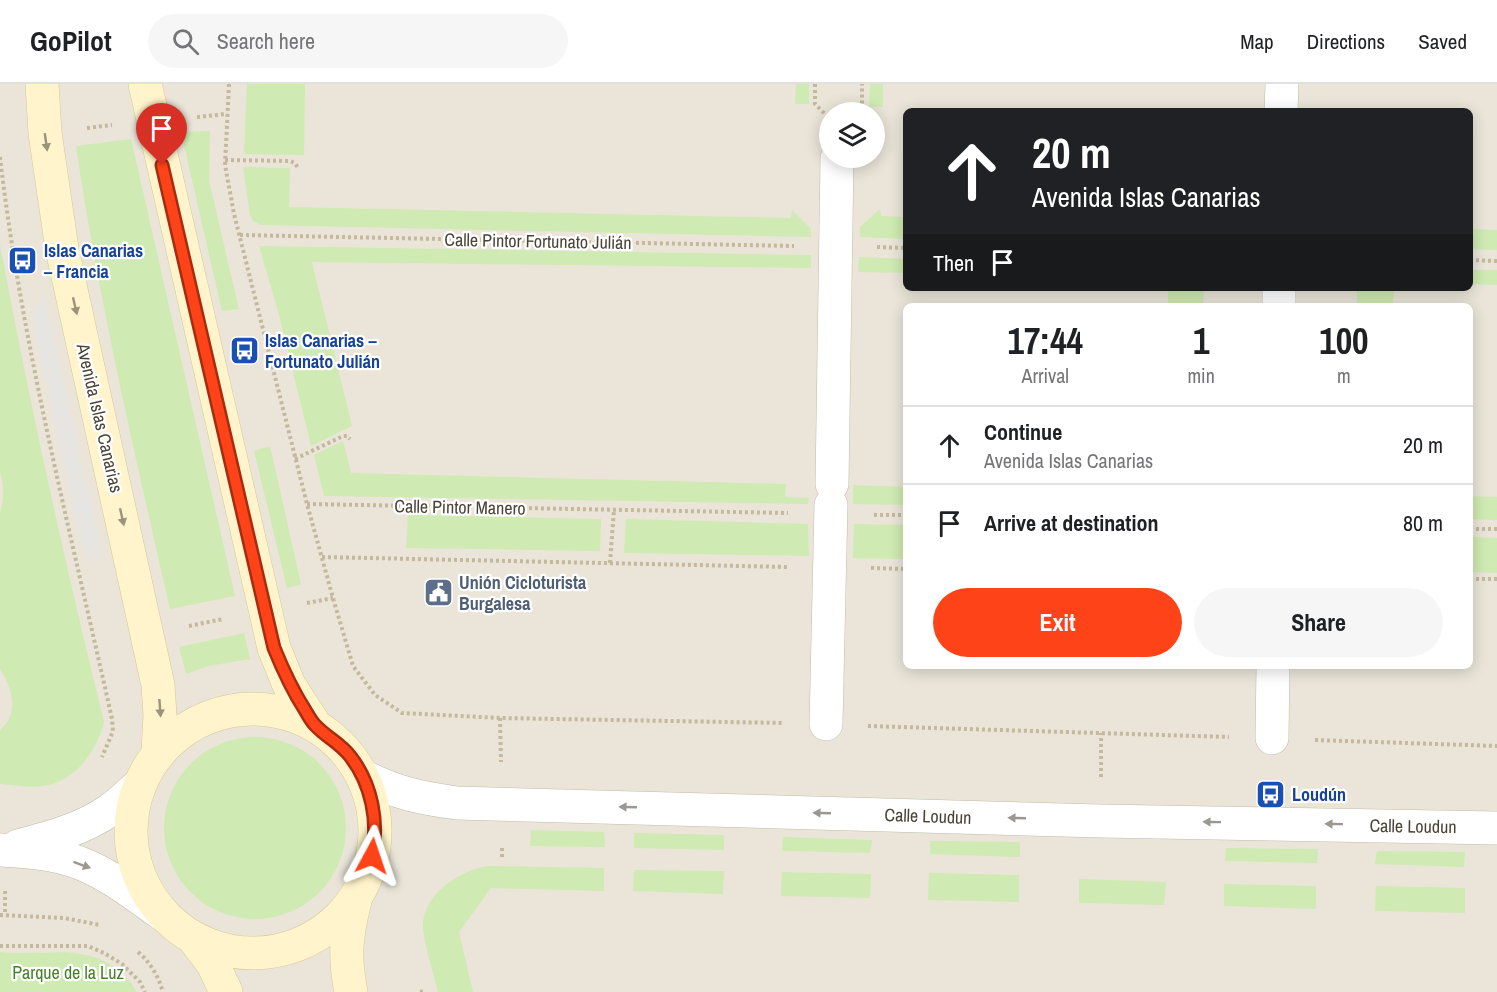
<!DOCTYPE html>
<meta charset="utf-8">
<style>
:root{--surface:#fff;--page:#f6f6f6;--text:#202124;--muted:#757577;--line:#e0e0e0;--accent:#ff4318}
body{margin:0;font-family:"Archivo Narrow",sans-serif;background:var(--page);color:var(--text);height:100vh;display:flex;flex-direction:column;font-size:22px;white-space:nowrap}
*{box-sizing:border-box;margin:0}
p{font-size:20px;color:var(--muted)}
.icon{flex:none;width:33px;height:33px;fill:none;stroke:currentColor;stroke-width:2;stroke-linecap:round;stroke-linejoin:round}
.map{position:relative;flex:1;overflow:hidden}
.details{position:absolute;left:903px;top:219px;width:570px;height:366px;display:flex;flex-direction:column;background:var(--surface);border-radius:9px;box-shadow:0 3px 15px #0003}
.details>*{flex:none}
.hud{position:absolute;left:903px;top:24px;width:570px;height:183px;border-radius:9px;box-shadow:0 3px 15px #0003;background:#202124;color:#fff;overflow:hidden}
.fabs{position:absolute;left:819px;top:18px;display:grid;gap:12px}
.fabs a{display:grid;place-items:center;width:66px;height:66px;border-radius:50%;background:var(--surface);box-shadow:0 3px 15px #0003;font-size:30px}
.pin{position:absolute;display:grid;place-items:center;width:51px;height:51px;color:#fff;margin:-62px -26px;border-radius:50% 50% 50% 0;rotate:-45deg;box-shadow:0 0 6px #0007}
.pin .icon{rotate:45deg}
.me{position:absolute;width:66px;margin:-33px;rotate:5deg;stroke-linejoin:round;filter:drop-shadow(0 0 4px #0008)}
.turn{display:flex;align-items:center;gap:21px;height:126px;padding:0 30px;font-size:27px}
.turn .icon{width:78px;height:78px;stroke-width:2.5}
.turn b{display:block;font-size:42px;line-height:51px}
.then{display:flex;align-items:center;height:57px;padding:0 30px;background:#0003;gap:12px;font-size:22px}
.eta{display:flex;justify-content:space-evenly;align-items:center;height:102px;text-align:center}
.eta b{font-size:36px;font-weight:700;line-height:42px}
.action{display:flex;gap:12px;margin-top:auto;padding:12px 30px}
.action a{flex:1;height:69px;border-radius:36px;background:var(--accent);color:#fff;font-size:24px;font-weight:700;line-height:69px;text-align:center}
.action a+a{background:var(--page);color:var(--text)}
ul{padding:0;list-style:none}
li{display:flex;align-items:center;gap:18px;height:78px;padding:0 30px;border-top:2px solid var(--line)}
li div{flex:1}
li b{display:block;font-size:22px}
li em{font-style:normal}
header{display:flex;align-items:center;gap:36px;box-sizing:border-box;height:84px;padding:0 30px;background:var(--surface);border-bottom:2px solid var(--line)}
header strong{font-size:28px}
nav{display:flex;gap:33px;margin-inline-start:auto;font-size:21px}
.search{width:420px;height:54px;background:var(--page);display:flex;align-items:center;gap:15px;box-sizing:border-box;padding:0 21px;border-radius:33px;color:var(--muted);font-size:22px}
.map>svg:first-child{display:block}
.residential{fill:#eae5d8;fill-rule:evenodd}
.green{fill:#cfeab2}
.parking{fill:#e7e5e2}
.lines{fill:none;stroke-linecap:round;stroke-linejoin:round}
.street-casing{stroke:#c2bbac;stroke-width:34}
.secondary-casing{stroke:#d7c899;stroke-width:34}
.path{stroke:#c4b89d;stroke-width:4;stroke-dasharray:3 3;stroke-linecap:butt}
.street{stroke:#fff;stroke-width:33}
.secondary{stroke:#fff4cb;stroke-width:33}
.oneway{fill:#9b937a}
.oneway2{fill:#9b9892}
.route-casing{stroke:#a62c10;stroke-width:15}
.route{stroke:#ff4318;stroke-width:10}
.labels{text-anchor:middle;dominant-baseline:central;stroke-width:4.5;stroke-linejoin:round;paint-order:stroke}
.street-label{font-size:18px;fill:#4a4438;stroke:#fff}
.transit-label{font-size:18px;font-weight:bold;fill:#164399;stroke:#fff;text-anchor:start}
.service-label{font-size:18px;font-weight:bold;fill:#4e5e75;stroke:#fff;text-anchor:start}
.park-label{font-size:18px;fill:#467f28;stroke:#fff}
</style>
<header>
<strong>GoPilot</strong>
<div class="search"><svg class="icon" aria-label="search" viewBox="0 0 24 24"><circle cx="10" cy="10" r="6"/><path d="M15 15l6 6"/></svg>Search here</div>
<nav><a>Map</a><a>Directions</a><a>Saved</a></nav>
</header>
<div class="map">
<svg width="1497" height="908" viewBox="0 0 1497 908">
<rect width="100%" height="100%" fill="#f5f3ea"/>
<path class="residential" d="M0,0h1497v908h-1497zM906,27h564v177h-564zM830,28h44v46h-44zM906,222h564v360h-564z"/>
<path class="green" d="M247,0h58l-1,71 -60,-1z
M796,0h13v20h-14z
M870,0h13v23h-14z
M210,47l-1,50 30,128 -17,2 -41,-179z
M131,55l104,457 -65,13c-35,-154 -71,-307 -94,-463z
M243,83l47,1 -1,39 502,11 1,-8 19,19v8l-550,-12 -8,-4 -3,-6z
M880,125l1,7 25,1v22l-46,-2v-10z
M1470,145l27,1v20l-27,-1z
M0,161c30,160 65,319 104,477 -7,29 -30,61 -62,64 -13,2 -28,-1 -42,-2 0,-10 0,-45 0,-53 2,-4 7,-7 9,-12 7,-17 1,-35 -9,-50v-156c4,-14 4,-28 0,-41z
M259,162l552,9v13l-499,-6 40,164 -41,20 -33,-135z
M859,173l47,2v14l-48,-1z
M1470,186h27v15l-27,-1z
M1168,204h36l-1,18h-35z
M1357,204h37l-1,18h-36z
M343,357l8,32 435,11 -1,13 24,1 -1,6 -484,-8 -10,-41z
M270,362l31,138 -14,4 -33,-137z
M853,401l53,2v18l-53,-1z
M1470,412l27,1v23l-27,-1z
M408,431l193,4 -1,32 -194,-3z
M626,435l182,5 1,32 -185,-3z
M854,440l52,1v34l-53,-1z
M1470,453l27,1v35l-27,-1z
M244,549l6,26 -42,7 -22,8 -7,-27z
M164 744a91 91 0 1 1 182 0a91 91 0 1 1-182 0Z
M531,746l73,2 1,15 -75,-1z
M634,749l90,2v15l-90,-2z
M783,753l89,3 -2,13 -88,-2z
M930,757l90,1v15l-90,-3z
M1226,764l92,1 -1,14 -92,-2z
M1377,767l88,1 -1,15 -89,-3z
M486,782l118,2v23l-113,-3 -32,44 14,60h-35c-4,-18 -16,-53 -15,-69 3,-31 36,-51 63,-57z
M634,786l90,1 -1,23 -90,-3z
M782,788l89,2 -1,24 -89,-2z
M929,789l90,2v27l-91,-2z
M1079,795l87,3 -2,23 -85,-2z
M1224,800l92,2v23l-92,-3z
M1376,802l89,2v25l-90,-2z
M0,868c39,5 80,-9 114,15 9,7 18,15 22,25h-136z"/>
<path class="parking" d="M44,212l59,264 -19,-7 -52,-238z"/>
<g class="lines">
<defs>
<path id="street" d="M1281,27l1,-27
M1279,222v-18
M832,400l5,-326
M826,640l5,-219
M1272,654l1,-72
M363,692c33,17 57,22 94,27l643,18 397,7
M18,762c31,-8 65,-17 92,-36 10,-7 19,-16 28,-24
M0,766c28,1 61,4 87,16 27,12 51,31 75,48"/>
<path id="secondary" d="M42,0l3,49 17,116 96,436 2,30 -2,37
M145,0l129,564 15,37 26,40
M131 747a122 122 0 1 1 244 0a122 122 0 1 1-244 0Z
M194,855l19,25 13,28
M351,908c-7,-36 -5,-55 4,-91"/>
</defs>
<use href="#street" class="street-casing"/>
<use href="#secondary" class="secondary-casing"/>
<path class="path" d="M229,0l-4,81 9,49 73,290 26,94 20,68 22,29 27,18 98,5 283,5
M815,0v20l13,13
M855,28l7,-5v-23
M197,33l30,-3
M87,44l25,-3
M0,73c22,190 71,376 112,562l1,12 -11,26
M225,76l65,1 5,2 3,5
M240,151l554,11
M877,163l29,1
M1470,176l27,1
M295,375l48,-23h4l3,3
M307,420l481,9
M874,431h32
M1470,445h27
M322,473l466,10
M610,479l4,-53
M871,484l35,1
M1470,495h27
M307,519l26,-5
M189,542l34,-7
M500,634l1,44
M868,642l361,11
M1315,656l182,6
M1101,693v-44
M502,764v9
M5,807v24
M0,831l64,3 36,7
M0,862h88l16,7 18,11 18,18 5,10
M138,868c13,11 20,24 25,40
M420,908l5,-1"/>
<use href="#street" class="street"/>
<use href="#secondary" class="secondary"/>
</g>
<defs><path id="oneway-solid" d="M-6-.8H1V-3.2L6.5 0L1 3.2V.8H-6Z" transform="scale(1.5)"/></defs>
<g class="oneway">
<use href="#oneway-solid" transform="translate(46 58) rotate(82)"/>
<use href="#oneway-solid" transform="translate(75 222) rotate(77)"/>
<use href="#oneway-solid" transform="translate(122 433) rotate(77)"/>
<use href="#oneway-solid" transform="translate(160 624) rotate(86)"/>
</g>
<g class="oneway2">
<use href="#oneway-solid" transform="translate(628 723) rotate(-178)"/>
<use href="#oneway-solid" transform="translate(822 729) rotate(-178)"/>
<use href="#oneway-solid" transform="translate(1017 734) rotate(-178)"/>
<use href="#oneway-solid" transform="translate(1212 738) rotate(-179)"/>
<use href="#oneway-solid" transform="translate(1334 740) rotate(-179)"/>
<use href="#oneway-solid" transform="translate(82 781) rotate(20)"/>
</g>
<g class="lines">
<defs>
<path id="route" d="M162,81l112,483c9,22 18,42 31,62 3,5 6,11 10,15 11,12 25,18 35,31 22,28 29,66 22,100"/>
</defs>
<use href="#route" class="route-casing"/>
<use href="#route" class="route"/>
</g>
<defs>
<symbol id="bus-square" viewBox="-11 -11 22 22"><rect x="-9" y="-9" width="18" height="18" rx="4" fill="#1a4fb4" stroke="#fff"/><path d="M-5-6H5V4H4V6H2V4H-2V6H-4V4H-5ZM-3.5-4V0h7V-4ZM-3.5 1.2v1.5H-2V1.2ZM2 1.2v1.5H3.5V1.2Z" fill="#fff"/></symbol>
<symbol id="civic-square" viewBox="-11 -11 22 22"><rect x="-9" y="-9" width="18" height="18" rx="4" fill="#5c6f8a" stroke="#fff"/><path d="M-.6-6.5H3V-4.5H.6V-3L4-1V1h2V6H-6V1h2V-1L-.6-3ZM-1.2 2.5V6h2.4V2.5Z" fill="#fff"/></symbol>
</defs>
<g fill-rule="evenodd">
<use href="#bus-square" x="6" y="160" width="33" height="33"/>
<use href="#bus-square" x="228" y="250" width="33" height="33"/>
<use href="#civic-square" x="422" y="492" width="33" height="33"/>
<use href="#bus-square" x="1254" y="694" width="33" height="33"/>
</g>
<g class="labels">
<g class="street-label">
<text transform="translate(538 157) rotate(1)">Calle Pintor Fortunato Julián</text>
<text transform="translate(100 334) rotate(77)">Avenida Islas Canarias</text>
<text transform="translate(460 423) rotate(1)">Calle Pintor Manero</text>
<text transform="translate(928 732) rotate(2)">Calle Loudun</text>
<text transform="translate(1413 742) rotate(1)">Calle Loudun</text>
</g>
<g class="transit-label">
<text x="44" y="166">Islas Canarias<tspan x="44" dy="21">– Francia</tspan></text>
<text x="265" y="256">Islas Canarias –<tspan x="265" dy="21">Fortunato Julián</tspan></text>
<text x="1292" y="710">Loudún</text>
</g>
<g class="service-label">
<text x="459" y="498">Unión Cicloturista<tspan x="459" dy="21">Burgalesa</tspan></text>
</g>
<g class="park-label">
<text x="68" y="888">Parque de la Luz</text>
</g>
</g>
</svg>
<div class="fabs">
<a><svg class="icon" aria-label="layers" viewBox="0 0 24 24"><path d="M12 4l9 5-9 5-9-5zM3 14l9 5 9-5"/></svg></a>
</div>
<div class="pin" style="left:162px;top:81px;background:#d93025"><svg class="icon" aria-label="arrive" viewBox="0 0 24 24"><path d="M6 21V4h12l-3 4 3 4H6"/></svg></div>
<svg class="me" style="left:372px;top:772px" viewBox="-20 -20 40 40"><path d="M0-17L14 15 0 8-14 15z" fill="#ff4318" stroke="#fff" stroke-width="4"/></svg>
<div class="hud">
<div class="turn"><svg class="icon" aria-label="ahead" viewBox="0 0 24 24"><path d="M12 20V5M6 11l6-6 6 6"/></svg><div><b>20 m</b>Avenida Islas Canarias</div></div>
<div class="then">Then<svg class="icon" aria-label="arrive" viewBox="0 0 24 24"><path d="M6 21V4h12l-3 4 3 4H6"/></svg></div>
</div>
<section class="details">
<div class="eta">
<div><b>17:44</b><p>Arrival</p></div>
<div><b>1</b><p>min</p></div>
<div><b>100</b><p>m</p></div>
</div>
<ul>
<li><svg class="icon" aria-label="ahead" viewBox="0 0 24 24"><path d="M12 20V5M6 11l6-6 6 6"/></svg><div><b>Continue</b><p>Avenida Islas Canarias</p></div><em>20 m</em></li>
<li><svg class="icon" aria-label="arrive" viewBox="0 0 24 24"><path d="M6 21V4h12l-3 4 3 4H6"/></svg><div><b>Arrive at destination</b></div><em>80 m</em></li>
</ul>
<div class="action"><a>Exit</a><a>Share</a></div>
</section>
</div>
